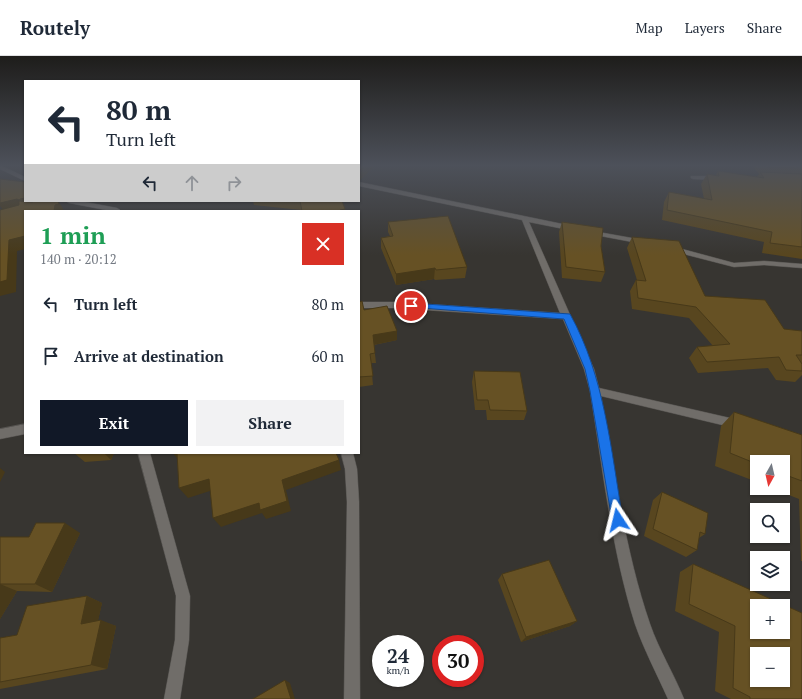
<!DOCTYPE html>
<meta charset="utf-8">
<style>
:root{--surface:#fff;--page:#f2f2f3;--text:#1f2937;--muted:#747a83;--line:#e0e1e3;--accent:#111827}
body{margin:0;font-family:"PT Serif",serif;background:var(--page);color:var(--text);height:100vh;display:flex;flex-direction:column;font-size:15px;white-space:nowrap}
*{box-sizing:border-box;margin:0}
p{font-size:13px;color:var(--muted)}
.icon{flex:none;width:22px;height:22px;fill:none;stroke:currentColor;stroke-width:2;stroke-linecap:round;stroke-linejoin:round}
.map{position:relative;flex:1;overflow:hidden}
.drawer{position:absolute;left:24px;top:154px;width:336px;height:244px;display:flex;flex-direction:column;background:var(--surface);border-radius:0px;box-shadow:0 1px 3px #0004}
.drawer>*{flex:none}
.hud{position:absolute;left:24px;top:24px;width:336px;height:122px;border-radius:0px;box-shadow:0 1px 3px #0004;background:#fff;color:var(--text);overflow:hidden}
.needle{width:26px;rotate:188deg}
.tools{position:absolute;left:750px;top:399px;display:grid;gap:8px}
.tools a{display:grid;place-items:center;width:40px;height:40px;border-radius:0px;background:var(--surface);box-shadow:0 1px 3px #0004;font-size:20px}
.speed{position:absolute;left:372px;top:579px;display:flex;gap:8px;font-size:20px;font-weight:700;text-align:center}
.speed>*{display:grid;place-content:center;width:52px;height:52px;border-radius:50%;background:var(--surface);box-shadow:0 1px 3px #0004;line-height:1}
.speed small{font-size:10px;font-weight:400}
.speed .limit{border:6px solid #d22;background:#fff;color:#111}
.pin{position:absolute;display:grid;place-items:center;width:34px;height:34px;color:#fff;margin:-17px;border:2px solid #fff;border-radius:50%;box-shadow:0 1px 4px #0007}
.me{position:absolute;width:44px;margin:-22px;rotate:350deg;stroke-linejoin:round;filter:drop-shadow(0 0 3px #0008)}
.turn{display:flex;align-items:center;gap:14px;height:84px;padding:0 16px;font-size:18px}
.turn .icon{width:52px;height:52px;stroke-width:2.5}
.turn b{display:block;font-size:28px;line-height:34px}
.lanes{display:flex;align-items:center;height:38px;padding:0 16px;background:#0003;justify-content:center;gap:20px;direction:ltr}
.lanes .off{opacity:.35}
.round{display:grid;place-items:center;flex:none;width:42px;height:42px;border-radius:0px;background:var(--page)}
.summary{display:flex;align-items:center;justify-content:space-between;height:68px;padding:0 16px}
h1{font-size:24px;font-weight:700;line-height:30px;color:#1e9e55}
.button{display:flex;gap:8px;margin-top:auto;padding:8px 16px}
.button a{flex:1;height:46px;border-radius:0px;background:var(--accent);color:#fff;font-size:16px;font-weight:700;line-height:46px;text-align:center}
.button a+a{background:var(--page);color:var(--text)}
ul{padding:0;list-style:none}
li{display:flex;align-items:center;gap:12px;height:52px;padding:0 16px}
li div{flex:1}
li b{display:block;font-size:15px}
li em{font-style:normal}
header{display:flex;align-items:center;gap:24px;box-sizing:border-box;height:56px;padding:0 20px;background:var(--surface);border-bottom:1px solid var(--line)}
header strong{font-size:19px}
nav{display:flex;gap:22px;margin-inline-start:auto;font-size:14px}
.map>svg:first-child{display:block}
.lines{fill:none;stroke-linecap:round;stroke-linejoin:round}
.service-casing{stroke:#555350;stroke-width:1}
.minor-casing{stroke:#555350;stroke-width:1}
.service{fill:#706d69;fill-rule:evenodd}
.minor{fill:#706d69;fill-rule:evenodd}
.wall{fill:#58461f}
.shaded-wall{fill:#473919}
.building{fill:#665124;stroke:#473919;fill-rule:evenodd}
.route{fill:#1a73e8;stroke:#114b97}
</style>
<header>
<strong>Routely</strong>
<nav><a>Map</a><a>Layers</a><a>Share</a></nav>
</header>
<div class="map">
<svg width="802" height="643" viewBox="0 0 802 643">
<rect width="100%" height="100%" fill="#373531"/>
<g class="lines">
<defs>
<path id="service" d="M691,120h27l3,2 -3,2 -25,-1 -2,-1z"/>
<path id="minor" d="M0,109l25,12v4l-25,-12z
M359,126l218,45 1,2 -4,2 -45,-9 65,147 5,19 144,33 1,3 -1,3 -4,2 -138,-33c14,77 24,155 49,228 9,26 24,50 34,75h-16c-11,-25 -24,-49 -33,-75 -24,-76 -32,-155 -45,-233l-6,-22 -21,-50 -168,-11h-36v-6h36l165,11 -38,-93 -163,-34z
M66,145h14l37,7 3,2 -9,1 -42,-8z
M587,174l56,10 4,2 -4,2 -53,-10 -4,-2z
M668,190h3l63,17 30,-2 38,3v4l-38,-3 -30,2 -66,-17z
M25,368v10l-25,5v-10z
M138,397h12l40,143 -1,44 -9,59h-16l11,-59 1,-44z
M341,397h12l4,16 2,33 1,197h-16l3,-197 -2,-33z"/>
</defs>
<use href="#service" class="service-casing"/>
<use href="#minor" class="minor-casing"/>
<use href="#service" class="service"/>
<use href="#minor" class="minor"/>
</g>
<path class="wall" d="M752,109h50v94l-40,-6 2,-11 -102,-22 2,-18 5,-10 35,7 -3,-15 6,-10 9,1 2,-4 39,6 2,-3z
M253,145h89l3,10h-44v-1l-47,-5z
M388,166l79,45 -2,11 -30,2 -1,-1 -38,6 -15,-37v-10l9,-2 -2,-4z
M562,166l39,24 4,26 -4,10 -39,-4 -3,-46z
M632,181l73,59 79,33 18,2v44l-7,7 -19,-2 -8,-12 -70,5 -9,-15 8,-11 16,-1 -24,-28 -57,-9 -2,-18 6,-11h1l-10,-32z
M359,246l5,8 33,21v9l-23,5 2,18h-5l2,22 -14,2z
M474,315l53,40 -3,9h-37l-1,-10h-11l-3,-28z
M734,356l68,23v126h-1l-2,-62 -28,-11h12v-26h-26v20l-42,-16 6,-40z
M74,397h40l-3,7 -26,2z
M662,436l43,42 -6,4 -2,12 -11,7 -42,-21 9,-36z
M80,477l-28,59 -35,-1 -17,28v-82h29z
M693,508l109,135h-71l-16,-8 4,-59 -44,-21 5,-39z
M502,518l75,47 -7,5 -49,16 -23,-62z
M87,540l15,7 -4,17 18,6 -9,43 -107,20v-51l17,-3z"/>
<path class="shaded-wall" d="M366,109h10l-17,16v-10z
M25,142v3h31l-28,9 -9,-9 1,-2z
M17,143l8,11 -19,4 -6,-8v-3z
M58,145l4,6 2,4h-10l1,-6z
M345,153v2h-4l-1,-1z
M25,180v13l-8,2 -1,41 -16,4v-14l9,-42z
M435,212l-1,11 -38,6v-11z
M397,275v9l-24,5v-10z
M104,397h10l-3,7z
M173,397h7v9z
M339,404l2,10 -55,20 5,21 -25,8 -4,-6 -41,14 -8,-9 69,-38z
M0,412l5,4 -5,10z
M209,423l7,10 -28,9 -9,-10z
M65,467l15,10 -28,59 -17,-8z
M0,528l17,7 -17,28z
M87,540l15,7 -6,27 -15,-6z
M101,564l15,6 -9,43 -16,-4z
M577,565l-7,5 -49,16 5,-5z
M285,624l5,3 5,16h-4z"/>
<path class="building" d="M359,109h7l-7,6z
M764,109h38v1l-7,-1 3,3 -32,-1z
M718,115l46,7 -4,-6 42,2v73l-32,-4 2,-11 -105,-22 2,-18 43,8 -5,-26 12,2z
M0,123l25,3v16l-5,1 -1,2 13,1 3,-1h23l1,3 -4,1 -1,6h-29v25l-16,4 -2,40 -7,2v-72l19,-5v-5l-2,-1 -17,4z
M300,145h42l3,8 -5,1 1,1h-39z
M448,160l19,51 -31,3 -1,-2 -39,6 -15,-36 12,-2 -5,-14z
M562,166l41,6 -2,18 4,26 -39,-5z
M632,181l47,4 26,55 60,4 19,29 18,2v24h-6l6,9v7l-16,-1 -7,-13 -72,5 -10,-15 33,-3 -34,-37 -58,-9 -2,-18 10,1z
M362,245l2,9 23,-4 10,25 -24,4 2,18 -5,1 3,22 -14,1v-75z
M474,315l46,1 7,39 -37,-1 -2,-10h-11z
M734,356l68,23v46l-19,-7v-12h-26v2l-27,-11z
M177,397h159l3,7 -57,20 5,21 -27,9 -1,-7 -46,15 -4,-39 -30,9z
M662,436l46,21 -3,21 -5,-2 -3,18 -44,-21z
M36,467h29l-30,61h-35v-47h29z
M549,504l28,61 -51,16 -24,-63z
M693,508l109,49v86h-52v-2l-17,-9 2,-62 -46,-22zM757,550h26v26h-26zM757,598h26v26h-26z
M87,540l-6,28 20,-4 -10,45 -91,17v-44l17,-3 10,-29z
M285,624l6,19h-38z"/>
<linearGradient id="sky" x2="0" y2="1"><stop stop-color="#1e1d1b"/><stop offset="0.55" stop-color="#4d515a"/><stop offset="1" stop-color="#4d515a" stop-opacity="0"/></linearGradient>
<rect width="802" height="199" fill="url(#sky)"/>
<path class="route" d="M411,247l159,11c35,63 41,137 53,206l-1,4 -4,2 -5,-2 -1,-4 -22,-129 -5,-22 -21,-50 -156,-12 -1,-1z"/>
</svg>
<div class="tools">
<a><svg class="needle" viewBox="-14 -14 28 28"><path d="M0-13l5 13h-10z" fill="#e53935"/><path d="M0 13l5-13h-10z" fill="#747a83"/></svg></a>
<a><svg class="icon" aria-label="search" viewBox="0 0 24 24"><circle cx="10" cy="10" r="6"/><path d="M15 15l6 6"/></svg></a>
<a><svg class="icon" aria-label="layers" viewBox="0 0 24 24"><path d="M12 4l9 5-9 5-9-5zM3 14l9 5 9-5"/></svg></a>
<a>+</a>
<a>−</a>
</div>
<div class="speed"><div>24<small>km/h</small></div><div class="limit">30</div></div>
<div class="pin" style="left:411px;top:250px;background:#d93025"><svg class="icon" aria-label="arrive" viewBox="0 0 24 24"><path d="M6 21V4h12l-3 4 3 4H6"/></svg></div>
<svg class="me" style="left:618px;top:464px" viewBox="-20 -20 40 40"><path d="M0-17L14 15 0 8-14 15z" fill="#1a73e8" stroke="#fff" stroke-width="4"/></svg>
<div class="hud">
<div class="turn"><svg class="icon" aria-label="left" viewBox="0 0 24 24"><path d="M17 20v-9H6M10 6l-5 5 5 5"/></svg><div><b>80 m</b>Turn left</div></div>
<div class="lanes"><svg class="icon" aria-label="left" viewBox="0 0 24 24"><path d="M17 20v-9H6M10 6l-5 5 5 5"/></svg><svg class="icon off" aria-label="ahead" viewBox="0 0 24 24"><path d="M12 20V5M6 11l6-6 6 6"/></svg><svg class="icon off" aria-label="right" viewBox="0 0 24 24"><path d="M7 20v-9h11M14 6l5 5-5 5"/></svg></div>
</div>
<section class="drawer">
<div class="summary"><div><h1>1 min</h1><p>140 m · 20:12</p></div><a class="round" style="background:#d93025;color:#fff"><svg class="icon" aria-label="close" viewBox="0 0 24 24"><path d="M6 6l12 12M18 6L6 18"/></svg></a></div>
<ul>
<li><svg class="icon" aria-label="left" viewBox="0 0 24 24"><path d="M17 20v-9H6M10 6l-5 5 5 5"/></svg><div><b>Turn left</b></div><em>80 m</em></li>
<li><svg class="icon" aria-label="arrive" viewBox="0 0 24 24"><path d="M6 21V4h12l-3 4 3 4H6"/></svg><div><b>Arrive at destination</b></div><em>60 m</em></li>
</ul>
<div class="button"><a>Exit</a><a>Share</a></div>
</section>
</div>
